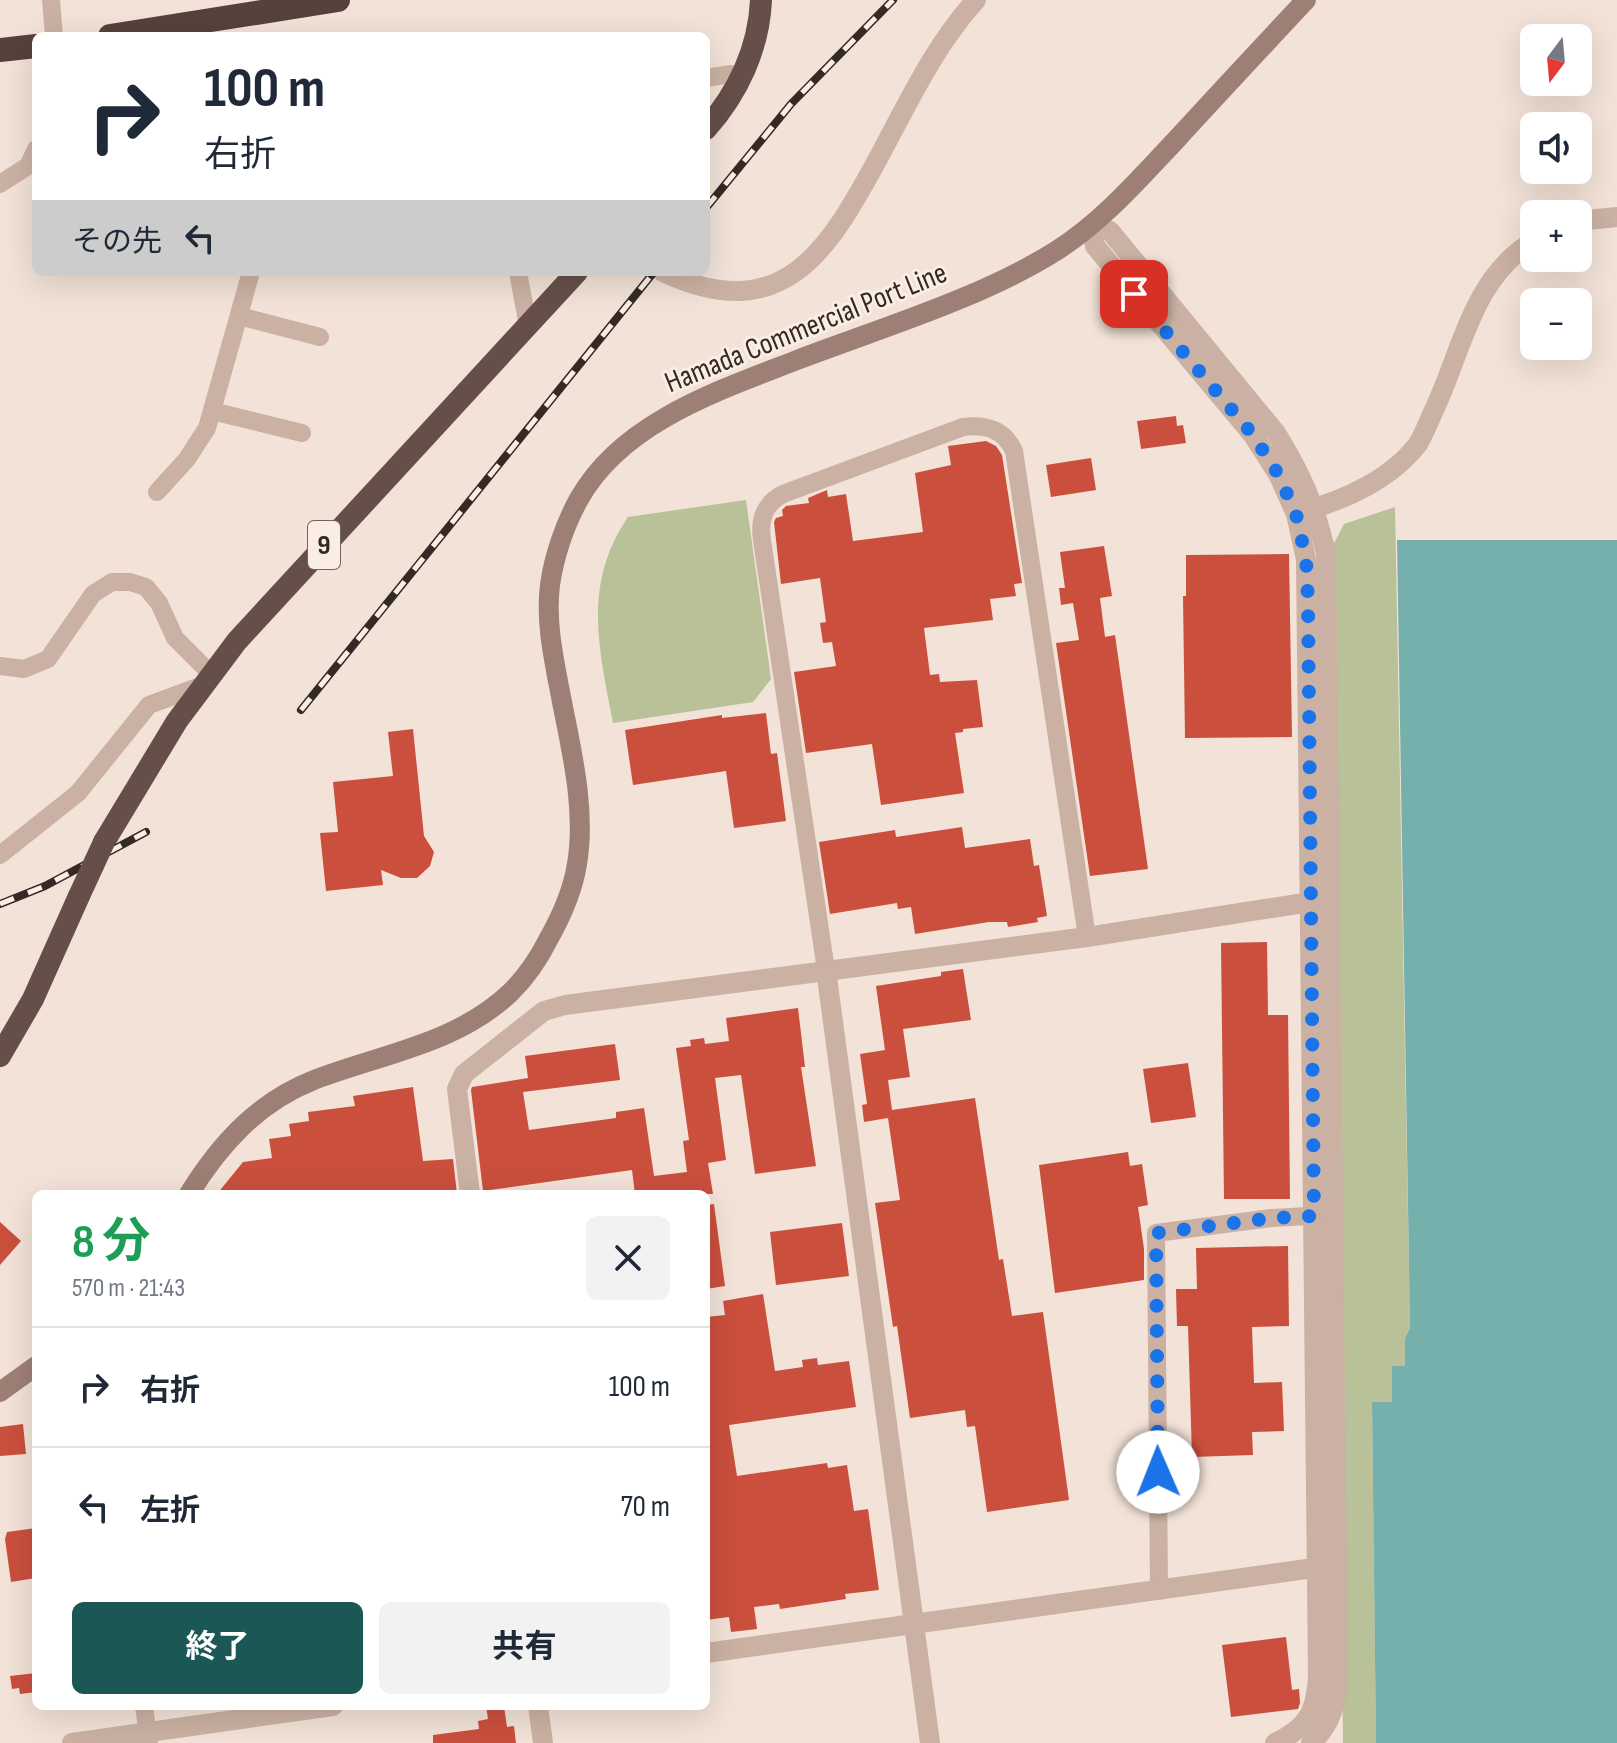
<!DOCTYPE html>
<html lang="ja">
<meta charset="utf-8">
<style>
:root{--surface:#fff;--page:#f2f2f3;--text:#1f2937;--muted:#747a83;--line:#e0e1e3;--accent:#1a5755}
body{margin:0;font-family:"Sofia Sans Condensed","Noto Sans JP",sans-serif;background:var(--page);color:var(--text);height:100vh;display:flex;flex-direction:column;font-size:30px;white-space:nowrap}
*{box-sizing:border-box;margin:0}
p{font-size:26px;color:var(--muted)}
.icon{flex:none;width:44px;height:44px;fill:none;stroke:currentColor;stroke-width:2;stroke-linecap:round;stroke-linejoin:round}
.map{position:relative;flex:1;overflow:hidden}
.sheet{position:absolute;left:32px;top:1190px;width:678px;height:520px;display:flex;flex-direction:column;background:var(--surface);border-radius:12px;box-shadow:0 8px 32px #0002}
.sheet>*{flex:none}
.top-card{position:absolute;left:32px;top:32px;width:678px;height:244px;border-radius:12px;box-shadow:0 8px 32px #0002;background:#fff;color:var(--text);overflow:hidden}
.needle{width:52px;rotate:196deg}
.controls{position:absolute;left:1520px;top:24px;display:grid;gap:16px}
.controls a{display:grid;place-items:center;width:72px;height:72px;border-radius:12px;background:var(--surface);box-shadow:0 8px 32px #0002;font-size:40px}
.pin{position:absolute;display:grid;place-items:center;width:68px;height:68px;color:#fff;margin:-34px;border-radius:16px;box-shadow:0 4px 12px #0006}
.me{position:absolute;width:88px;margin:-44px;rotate:359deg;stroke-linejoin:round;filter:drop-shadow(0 0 6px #0008)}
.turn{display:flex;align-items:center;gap:28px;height:168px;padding:0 40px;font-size:36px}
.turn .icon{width:104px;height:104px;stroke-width:2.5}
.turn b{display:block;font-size:56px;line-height:68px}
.then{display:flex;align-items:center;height:76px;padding:0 40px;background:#0003;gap:16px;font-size:30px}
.round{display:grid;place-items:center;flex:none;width:84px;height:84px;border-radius:12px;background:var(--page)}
.overview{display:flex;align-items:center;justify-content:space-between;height:136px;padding:0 40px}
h1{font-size:48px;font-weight:700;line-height:60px;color:#1e9e55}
.cta{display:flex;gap:16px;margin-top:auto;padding:16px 40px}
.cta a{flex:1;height:92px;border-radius:12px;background:var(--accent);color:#fff;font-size:32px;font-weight:700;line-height:92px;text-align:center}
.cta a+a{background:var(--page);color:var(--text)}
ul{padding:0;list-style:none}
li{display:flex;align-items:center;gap:24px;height:120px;padding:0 40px;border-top:2px solid var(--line)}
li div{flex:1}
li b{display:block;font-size:30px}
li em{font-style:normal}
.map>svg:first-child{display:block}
.green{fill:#b8c197}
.water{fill:#75b0ac}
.building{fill:#ca4f3d}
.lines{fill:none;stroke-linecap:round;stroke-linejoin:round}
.minor{stroke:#cab1a3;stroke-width:18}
.tertiary{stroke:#cab1a3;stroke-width:20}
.secondary{stroke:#9e7f75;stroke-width:20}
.trunk{stroke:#664f49;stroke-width:22}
.motorway{stroke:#56413c;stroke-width:24}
.rail-casing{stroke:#352925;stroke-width:8}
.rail{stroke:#faede4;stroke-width:5;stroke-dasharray:15;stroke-linecap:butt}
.trunk-bridge{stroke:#664f49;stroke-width:22}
.route{stroke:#1a73e8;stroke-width:14;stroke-dasharray:0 25.2}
.labels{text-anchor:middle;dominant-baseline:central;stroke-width:6;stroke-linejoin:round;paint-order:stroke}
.shield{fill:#faede4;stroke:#70645e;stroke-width:2}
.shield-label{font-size:28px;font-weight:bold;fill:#352925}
.street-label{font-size:30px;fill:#352925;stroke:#faede4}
</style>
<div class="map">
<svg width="1617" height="1743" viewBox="0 0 1617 1743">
<rect width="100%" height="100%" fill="#f2e2d7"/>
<path class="green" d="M746,500l25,179 -18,23 -140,21c-14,-74 -31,-138 15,-206z
M1395,507l15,821 -5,10v29h-13v35l-20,1 4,340h-33l-13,-1192 14,-27z"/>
<path class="water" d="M1397,540h220v1203h-241l-4,-341h20v-36h13v-28l5,-10z"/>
<path class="building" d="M1176,416l1,10 6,-1 3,18 -45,6 -4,-28z
M986,441l10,5 6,9 20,128 -8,1 2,12 -26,3 3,21 -69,8 6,47 9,-1 1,8 37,-2 6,47 -20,2v3l-8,1 9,60 -83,12 -9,-61 -66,9 -12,-81 42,-6 -4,-24 -9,1 -3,-20 6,-1 -6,-44 -39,6 -7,-62 2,-4 7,-2 -1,-6 4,-4 23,-3 -1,-5 19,-8 1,7 18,-3 7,47 70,-9 -8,-59 36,-8 -3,-19z
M1091,458l5,32 -45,7 -5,-32z
M1104,546l8,50 -12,2 5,39 10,-2 33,234 -58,7 -34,-233 23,-3 -6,-37 -12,2 -2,-17h6l-5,-36z
M1289,554l3,183 -107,1 -2,-142h3v-41z
M766,713l5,41 6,-1 9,68 -52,7 -8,-57 -93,14 -8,-55 97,-15v3z
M413,729l11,107 10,16 -4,14 -13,12h-16l-20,-8 2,15 -57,6 -6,-58 18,-1 -5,-50 60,-6 -5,-44z
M962,827l3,21 65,-9 4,27 5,-1 8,51 -10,2 1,4 -30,5 -1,-5h-18l-74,12 -4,-27 -13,2 -1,-6 -67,11 -11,-72 76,-12 1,7z
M1267,942l1,73h20l2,184h-66l-3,-256z
M963,969l8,51 -68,9 7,48 -22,3 4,30 83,-12 24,162 4,-1 9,57 31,-4 26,188 -82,12 -12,-86 -8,1 -2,-17 -55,8 -13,-92 -4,1 -18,-124 25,-3 -12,-82 -24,4 -2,-17 5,-1 -7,-50 25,-4 -9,-64 65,-10v-4z
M798,1008l7,59h-4l15,99 -61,8 -14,-99 -26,3 11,82 -18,3 5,31h-78l-3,-24 -149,21 -12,-101 1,-3 56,-9 -3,-22 90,-12 5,36 -97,12 6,38 87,-12v-6l28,-4 10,68 33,-4 -4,-31 6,-1 -13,-92 15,-2 -1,-6 14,-2 1,6 24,-3 -3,-23z
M1188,1063l8,54 -45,6 -8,-54z
M413,1087l10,74 30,-2 4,35h-240l26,-32 29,-4 -3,-19 22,-3 -2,-12 20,-3 -1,-9 47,-6 -2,-10z
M1128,1152l2,14 12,-2 6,41 -10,2 6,42v31l-89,13 -16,-128z
M714,1204l11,82 -19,3v-84z
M0,1222l21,19 -21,24z
M842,1223l7,53 -73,9 -6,-53z
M1288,1246l1,80 -37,1 2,56 28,-1 2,49 -32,1 1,23 -61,2 -4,-131h-11l-1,-37h21l-1,-41z
M763,1294l12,77 28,-4 -1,-7 15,-2 1,7 31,-4 7,46 -127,18 8,51 90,-13 1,5 19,-3 7,46 14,-2 11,81 -34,4 1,5 -66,10 -1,-5 -25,3 3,22 -26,3 -2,-15 -23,3v-303l19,-2 -2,-14z
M23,1424l3,30 -26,2v-29z
M36,1528v50l-25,4 -6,-43 2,-7z
M1286,1637l6,53 7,-1 1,14 -2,6 -67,8 -9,-72z
M36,1673v19l-16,2 -1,-6 -7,1 -2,-13z
M486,1706h18l3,21 7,-1 2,17h-83v-8l46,-6 -1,-8 10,-2z"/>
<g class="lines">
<path class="minor" d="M51,0l3,36
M706,78l25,-4
M0,184l28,-18 8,-17
M518,272l10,54
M239,316l81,21
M212,411l90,22
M157,492l30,-33 20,-31 44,-156
M0,666l24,3 24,-10 45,-65 19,-12h18l16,5 13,16 16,35 36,36
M0,855l78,-62 71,-88 54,-20
M826,970l-64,-430c-3,-20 2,-36 21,-46l180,-67c22,-3 41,2 51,24l73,486
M1159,1591l-3,-358 116,-15 54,-3
M144,1706l5,37"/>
<path class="tertiary" d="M1578,221l39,-4
M663,272c121,57 166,-23 217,-117 29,-54 55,-110 96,-155
M1304,511c41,-11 87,-32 114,-67 6,-10 11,-23 16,-34 28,-59 39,-134 100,-169
M826,970l104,773
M470,1194l-13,-105 7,-15 80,-63 21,-6 522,-68 236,-37
M706,1653l622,-87
M538,1706l5,37
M72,1743l261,-37
M1275,1743c33,-16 41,-31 43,-67l-12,-1117 -10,-45 -18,-40 -25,-39 -158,-189 -4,-21 19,6 166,202c27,44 38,70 50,120l12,1122c-1,26 -6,49 -27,68"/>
<path class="secondary" d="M189,1194c31,-50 69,-92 125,-114 67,-26 143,-36 197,-88 15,-15 28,-34 37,-52 13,-23 25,-50 29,-76 9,-53 -5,-111 -15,-162 -7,-38 -17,-78 -12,-117 4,-29 15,-61 29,-86 43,-77 141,-109 218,-139 84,-32 184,-62 259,-109 46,-29 83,-72 120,-111 43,-47 86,-93 130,-140
M0,1392l36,-26"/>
<path class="trunk" d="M706,129c32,-36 53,-81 55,-129
M104,842l73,-121 60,-80 340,-369
M0,1056l33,-57 46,-103"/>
<path class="motorway" d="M110,36l228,-36
M0,50l36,-4"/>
<defs>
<path id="rail" d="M706,208l85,-104 102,-104
M301,710l353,-438
M0,904l45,-18 101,-54"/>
</defs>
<use href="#rail" class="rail-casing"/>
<use href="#rail" class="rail"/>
<path class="trunk-bridge" d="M79,896l25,-54"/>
</g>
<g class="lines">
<path class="route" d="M1134,294l119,141 25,39 18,40 10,45 2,41 6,616 -42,2 -116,15 2,239"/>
</g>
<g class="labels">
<rect class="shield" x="308" y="521" width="32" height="48" rx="6"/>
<g class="shield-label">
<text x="324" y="545">9</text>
</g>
<g class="street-label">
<text transform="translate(806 328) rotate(-22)">Hamada Commercial Port Line</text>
</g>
</g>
</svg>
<div class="controls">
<a><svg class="needle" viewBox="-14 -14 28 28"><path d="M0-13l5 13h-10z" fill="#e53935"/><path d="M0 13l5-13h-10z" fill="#747a83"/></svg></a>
<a><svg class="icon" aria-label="sound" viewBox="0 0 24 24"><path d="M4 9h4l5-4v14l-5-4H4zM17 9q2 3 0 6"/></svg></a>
<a>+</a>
<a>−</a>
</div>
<div class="pin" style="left:1134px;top:294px;background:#d93025"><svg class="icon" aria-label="arrive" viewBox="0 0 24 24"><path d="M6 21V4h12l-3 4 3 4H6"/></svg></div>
<svg class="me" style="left:1158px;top:1472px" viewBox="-20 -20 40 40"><circle r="19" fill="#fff"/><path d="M0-13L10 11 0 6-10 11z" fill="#1a73e8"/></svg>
<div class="top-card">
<div class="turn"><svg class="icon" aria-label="right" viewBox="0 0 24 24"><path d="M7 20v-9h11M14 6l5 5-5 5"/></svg><div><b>100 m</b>右折</div></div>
<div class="then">その先<svg class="icon" aria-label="left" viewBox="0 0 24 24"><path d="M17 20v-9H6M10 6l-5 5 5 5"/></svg></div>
</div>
<section class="sheet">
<div class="overview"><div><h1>8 分</h1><p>570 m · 21:43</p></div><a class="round"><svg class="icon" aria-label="close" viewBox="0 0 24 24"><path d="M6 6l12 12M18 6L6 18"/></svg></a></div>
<ul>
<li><svg class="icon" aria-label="right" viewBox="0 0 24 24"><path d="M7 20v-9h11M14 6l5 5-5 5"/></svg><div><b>右折</b></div><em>100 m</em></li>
<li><svg class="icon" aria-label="left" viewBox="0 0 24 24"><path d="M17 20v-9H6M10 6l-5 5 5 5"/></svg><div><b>左折</b></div><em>70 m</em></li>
</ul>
<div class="cta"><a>終了</a><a>共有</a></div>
</section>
</div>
